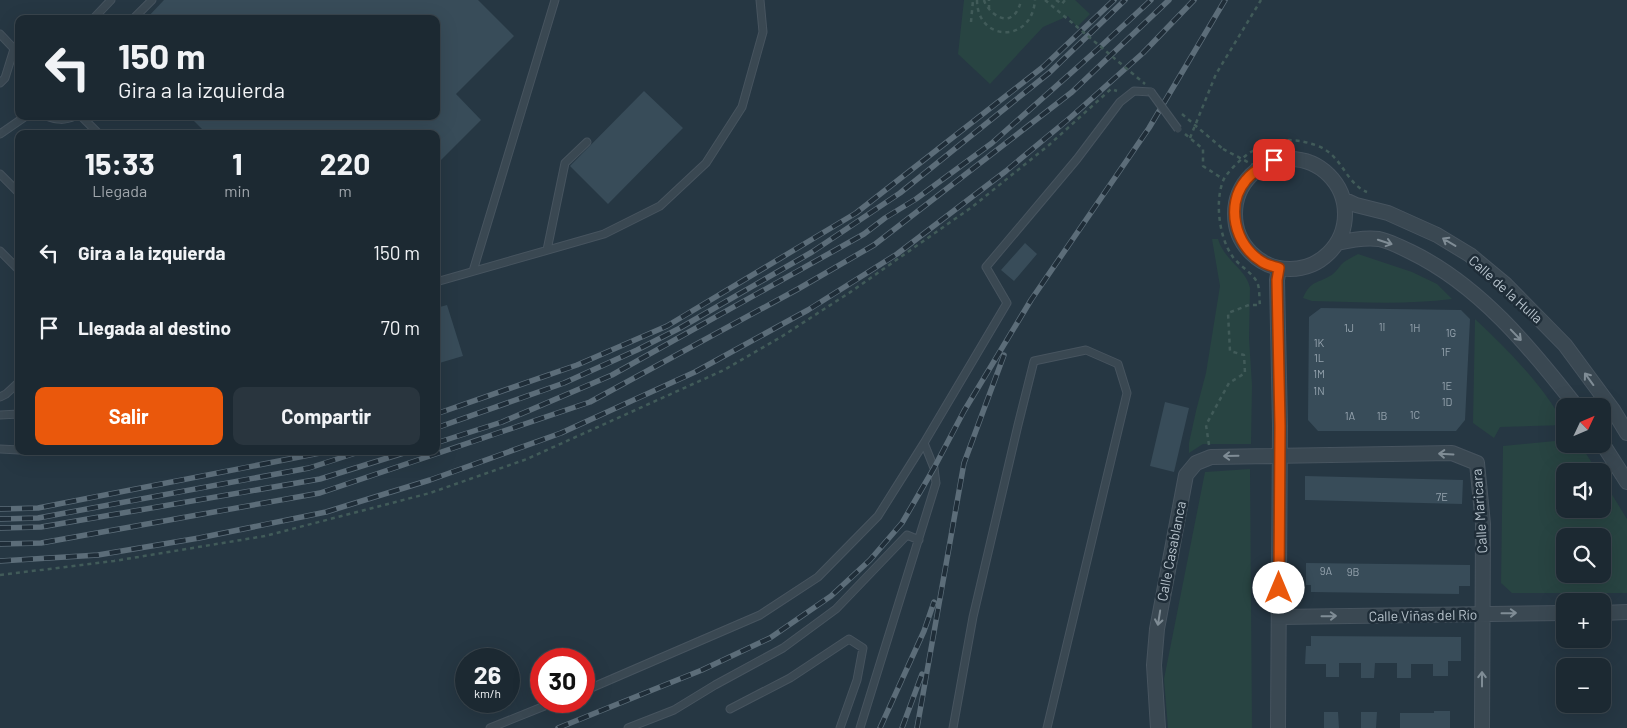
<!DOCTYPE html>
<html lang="es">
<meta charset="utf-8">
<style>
:root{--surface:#1c2932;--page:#29353e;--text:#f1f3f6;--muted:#a0a6ac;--line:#3a454d;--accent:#ea580c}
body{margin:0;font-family:Barlow,sans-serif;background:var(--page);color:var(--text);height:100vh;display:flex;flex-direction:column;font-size:19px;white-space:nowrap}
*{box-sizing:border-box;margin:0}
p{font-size:16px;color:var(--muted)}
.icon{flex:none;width:28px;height:28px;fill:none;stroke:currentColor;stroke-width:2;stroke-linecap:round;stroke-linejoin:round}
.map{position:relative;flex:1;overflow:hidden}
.side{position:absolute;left:15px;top:130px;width:425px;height:325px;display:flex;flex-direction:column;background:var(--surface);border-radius:10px;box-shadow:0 5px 20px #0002,0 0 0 1px var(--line)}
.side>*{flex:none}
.guide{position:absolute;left:15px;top:15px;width:425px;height:105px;border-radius:10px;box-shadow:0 5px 20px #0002,0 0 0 1px var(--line);background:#1c2932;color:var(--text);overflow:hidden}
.needle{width:32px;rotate:46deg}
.tools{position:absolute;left:1556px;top:398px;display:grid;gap:10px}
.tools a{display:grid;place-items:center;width:55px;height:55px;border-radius:10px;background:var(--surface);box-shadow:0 5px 20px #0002,0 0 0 1px var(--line);font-size:25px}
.speed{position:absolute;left:455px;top:648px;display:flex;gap:10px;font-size:25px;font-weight:700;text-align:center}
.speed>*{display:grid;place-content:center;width:65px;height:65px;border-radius:50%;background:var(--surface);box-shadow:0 5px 20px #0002,0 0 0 1px var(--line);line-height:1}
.speed small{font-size:12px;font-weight:400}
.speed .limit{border:8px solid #d22;background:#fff;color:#111}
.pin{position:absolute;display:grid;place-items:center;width:42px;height:42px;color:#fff;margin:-21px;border-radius:10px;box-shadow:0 2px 8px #0006}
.me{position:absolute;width:55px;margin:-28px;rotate:0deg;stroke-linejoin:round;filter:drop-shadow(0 0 4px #0008)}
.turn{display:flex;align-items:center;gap:18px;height:105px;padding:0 20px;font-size:22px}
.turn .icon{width:65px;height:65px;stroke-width:2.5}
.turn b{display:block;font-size:35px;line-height:42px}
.eta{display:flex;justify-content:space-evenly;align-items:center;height:85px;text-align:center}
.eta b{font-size:30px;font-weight:700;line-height:35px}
.button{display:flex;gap:10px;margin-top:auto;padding:10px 20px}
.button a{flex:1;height:58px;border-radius:10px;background:var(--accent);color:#fff;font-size:20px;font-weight:700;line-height:58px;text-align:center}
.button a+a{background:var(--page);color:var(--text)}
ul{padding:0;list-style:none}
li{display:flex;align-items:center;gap:15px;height:75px;padding:0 20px}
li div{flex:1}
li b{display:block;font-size:19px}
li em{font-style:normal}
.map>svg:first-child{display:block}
.green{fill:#284442;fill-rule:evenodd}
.building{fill:#384c59}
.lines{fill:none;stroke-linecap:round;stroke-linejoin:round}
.service-casing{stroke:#47545f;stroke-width:9}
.minor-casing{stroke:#47545f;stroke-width:16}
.path{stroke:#415b59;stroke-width:2.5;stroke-dasharray:4 4;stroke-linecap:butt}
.service{stroke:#3a4852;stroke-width:7}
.minor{stroke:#3a4852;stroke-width:14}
.rail-casing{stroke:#5c6d79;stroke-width:5.5}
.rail{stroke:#1f2d38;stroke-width:4;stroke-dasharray:11;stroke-linecap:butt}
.service-bridge-casing{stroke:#47545f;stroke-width:9;stroke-linecap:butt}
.path-bridge{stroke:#415b59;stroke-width:2.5;stroke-dasharray:4 4;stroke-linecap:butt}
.service-bridge{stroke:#3a4852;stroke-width:7}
.oneway{stroke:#7f8c95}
.route-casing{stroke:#983908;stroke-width:12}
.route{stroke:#ea580c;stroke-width:9}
.labels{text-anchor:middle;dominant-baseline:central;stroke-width:5;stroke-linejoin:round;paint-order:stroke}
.number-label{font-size:11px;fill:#95a3ae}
.street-label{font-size:14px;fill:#b7c3cc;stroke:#1f2d38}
</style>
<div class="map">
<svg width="1627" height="728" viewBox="0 0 1627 728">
<rect width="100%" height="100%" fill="#263743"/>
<path class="green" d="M964,0h111l15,14 -13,13 -9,-11 -25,11 -53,57 -32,-30z
M1212,239h6c7,23 28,29 32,49l-1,50 3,47 -1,59h-48l-14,9v-10l7,-32 10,-38 14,-87z
M1358,254l54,18 25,12 15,15c-46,6 -94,3 -140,2l-9,-3c8,-19 16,-14 30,-24 4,-3 7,-9 11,-12 4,-3 9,-5 14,-8z
M1475,319c34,32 67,65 90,106l-65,2 -6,11 -21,-15z
M1565,440v4h15l17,27h-32v38h37l1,-29 24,39v74h-115l-11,-10 2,-137zM1602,536v38h-37v-38z
M1250,469l2,259h-84l-4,-49 41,-207z"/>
<path class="building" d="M164,0h314l36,36 -58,58 25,26 -45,45v-31h-229l-18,-18h247v-97h-290z
M644,91l39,37 -75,76 -38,-38z
M1025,243l12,11 -23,27 -13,-11z
M447,305l16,51 -27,8v-56z
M1321,308l140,2 9,9 -5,101 -9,11h-138l-10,-11 1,-103z
M1165,402l24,6 -15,64 -24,-6z
M1305,476l158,4 -1,24 -157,-4z
M1306,563l164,2v21h-11v8l-148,-2v-7h-5z
M1311,636l150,1v24h-13v15h-15v-12h-22v14h-14v-15h-22l-1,15h-13v-15h-22v14h-13v-13h-21l1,-18h5z
M1434,711h16v17h-50v-15h34z
M1324,712h14l1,16h-15z
M1361,712h16l-1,16h-15z"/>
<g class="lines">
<defs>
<path id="service" d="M93,19l18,-19
M133,19l19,-19
M0,34l19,20
M0,83l5,-5 9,-29 5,-1
M46,116c11,4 18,5 29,0
M81,116l18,18
M0,134l26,-18
M0,174l19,19
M547,250l18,-87 22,-21
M0,251l19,19
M473,271l82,-271
M436,282l168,-48 56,-28 46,-43 36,-56 21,-75 -3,-32
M0,397l6,-3 13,-12
M0,415l19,-1
M0,449l19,1
M38,451h27
M584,691l176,-76 58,-38 60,-61 46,-73 83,-140 -21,-36 91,-108 43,-57 14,-11 17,1
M730,709l60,-31 59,-39 14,9 -6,32 -17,48
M490,728l67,-27
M628,728l46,-18 41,-25 68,-37 53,-39 71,-74 12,5
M860,728l76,-245 -2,-15 -10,-25
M953,728l20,-111 45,-192 16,-64 52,-11 32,14 9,29 -80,335"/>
<path id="minor" d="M1235 214a55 55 0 1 1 110 0a55 55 0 1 1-110 0Z
M1343,199l13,6 32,8 49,22 33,20 36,30 59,60 48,65 14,23
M1337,243c13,-3 28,-6 42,-4 10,2 22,8 32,13 68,33 119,95 165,154
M1602,443l25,39
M1602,613l25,-1
M1280,617l285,-4
M1158,728l-4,-63 3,-36 29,-154 10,-12 15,-6 241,-4 25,10 6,61 -1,204
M1278,728l2,-302 -3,-146 2,-12"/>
</defs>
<use href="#service" class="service-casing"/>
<use href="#minor" class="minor-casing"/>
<path class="path" d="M977,0c0,42 55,44 58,0
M984,0c2,9 17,23 27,17 6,-3 9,-11 10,-17
M1056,0l6,4 3,-4
M989,9v-9
M971,22l2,-22
M1185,134l18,15v17l20,13
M1190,138l26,-64 45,-74
M1223,149l36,19
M1209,445l-3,-20 23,-42 16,-10 -1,-18 -14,-4 -2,-38 21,-8h11c-1,-7 0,-17 -3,-23 -6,-11 -20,-17 -26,-28 -12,-18 -16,-53 -8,-73 3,-8 19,-23 26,-28 25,-14 42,-17 69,-7 25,10 27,37 49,46
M0,575l114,-14 151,-25 165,-43 97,-34 197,-89 57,-33 71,-46 120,-84 77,-62 62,-56 6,2"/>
<use href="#service" class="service"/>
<use href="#minor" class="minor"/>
<defs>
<path id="rail" d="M436,414l141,-49 90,-39 189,-113 187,-146 71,-67
M436,428l128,-45 73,-33 43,-22 132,-76 88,-59 149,-120 76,-73
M436,443l66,-21 110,-47 252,-141 21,-16 31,-19 76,-56 106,-94 53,-49
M0,509l38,-1 292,-57
M0,519l38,-1 271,-50 53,-17
M0,528l41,-1 279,-48 90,-28
M0,544l41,-1 279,-50 270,-91 208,-113 76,-44 198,-153 97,-92
M0,561l98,-6 101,-17 127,-26 104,-32 131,-47 134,-61 113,-62 89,-56 109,-83 65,-54 72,-64 51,-53
M558,728l144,-58 68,-32 61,-42 39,-36 32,-37 32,-55 30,-57 67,-111 118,-172 76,-128
M880,728l44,-97 10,-29
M902,728l20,-54
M917,728l47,-265 40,-108"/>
</defs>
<use href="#rail" class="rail-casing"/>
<use href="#rail" class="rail"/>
<defs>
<path id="service-bridge" d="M1151,92l27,37"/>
</defs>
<use href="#service-bridge" class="service-bridge-casing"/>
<path class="path-bridge" d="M1045,0l100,84
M1182,114l41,35"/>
<use href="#service-bridge" class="service-bridge"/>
</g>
<defs><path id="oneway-shaft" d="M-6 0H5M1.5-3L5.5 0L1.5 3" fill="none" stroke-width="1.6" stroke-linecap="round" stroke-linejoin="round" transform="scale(1.25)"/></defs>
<g class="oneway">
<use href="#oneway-shaft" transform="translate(1385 242) rotate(18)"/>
<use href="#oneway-shaft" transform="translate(1449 242) rotate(-149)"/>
<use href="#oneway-shaft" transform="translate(1516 335) rotate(46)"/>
<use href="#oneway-shaft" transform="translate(1589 379) rotate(-126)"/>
<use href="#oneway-shaft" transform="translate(1446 454) rotate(-177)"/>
<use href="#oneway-shaft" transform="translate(1231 456) rotate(179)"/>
<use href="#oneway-shaft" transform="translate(1509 613) rotate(-1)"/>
<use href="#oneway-shaft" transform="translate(1329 616) rotate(-1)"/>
<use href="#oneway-shaft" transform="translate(1159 618) rotate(99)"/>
<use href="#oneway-shaft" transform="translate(1482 679) rotate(-90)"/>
</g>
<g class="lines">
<defs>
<path id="route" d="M1274,160c-10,6 -20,10 -28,20 -21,25 -11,65 15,81 5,4 12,5 18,7l-2,12 3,146 -1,162"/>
</defs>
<use href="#route" class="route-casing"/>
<use href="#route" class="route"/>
</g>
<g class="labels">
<g class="number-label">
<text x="1382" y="326">1I</text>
<text x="1349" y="327">1J</text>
<text x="1415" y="327">1H</text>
<text x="1451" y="332">1G</text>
<text x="1319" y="342">1K</text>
<text x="1446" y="351">1F</text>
<text x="1319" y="357">1L</text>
<text x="1319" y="373">1M</text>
<text x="1447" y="385">1E</text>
<text x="1319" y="390">1N</text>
<text x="1447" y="401">1D</text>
<text x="1415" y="414">1C</text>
<text x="1350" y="415">1A</text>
<text x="1382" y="415">1B</text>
<text x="1442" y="496">7E</text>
<text x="1326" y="570">9A</text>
<text x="1353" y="571">9B</text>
</g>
<g class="street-label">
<text transform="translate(1506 289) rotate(42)">Calle de la Hulla</text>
<text transform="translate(1479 511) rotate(-94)">Calle Maricara</text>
<text transform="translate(1171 551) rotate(-79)">Calle Casablanca</text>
<text transform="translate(1423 615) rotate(-1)">Calle Viñas del Río</text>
</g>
</g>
</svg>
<div class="tools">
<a><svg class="needle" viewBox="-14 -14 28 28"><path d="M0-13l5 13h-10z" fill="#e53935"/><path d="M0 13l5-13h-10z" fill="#a0a6ac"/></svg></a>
<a><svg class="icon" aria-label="sound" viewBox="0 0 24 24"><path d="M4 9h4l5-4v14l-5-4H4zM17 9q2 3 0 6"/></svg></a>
<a><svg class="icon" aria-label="search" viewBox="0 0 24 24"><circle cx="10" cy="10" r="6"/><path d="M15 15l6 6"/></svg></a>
<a>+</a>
<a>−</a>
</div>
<div class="speed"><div>26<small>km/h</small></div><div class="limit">30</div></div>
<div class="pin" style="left:1274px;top:160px;background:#d93025"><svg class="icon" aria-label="arrive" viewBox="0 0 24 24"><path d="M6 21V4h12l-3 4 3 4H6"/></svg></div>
<svg class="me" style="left:1279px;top:588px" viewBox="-20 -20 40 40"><circle r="19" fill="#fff"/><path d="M0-13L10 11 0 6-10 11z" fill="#ea580c"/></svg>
<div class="guide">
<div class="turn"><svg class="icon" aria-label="left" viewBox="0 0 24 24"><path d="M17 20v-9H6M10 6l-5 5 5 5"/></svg><div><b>150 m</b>Gira a la izquierda</div></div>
</div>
<section class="side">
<div class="eta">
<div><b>15:33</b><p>Llegada</p></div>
<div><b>1</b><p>min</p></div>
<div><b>220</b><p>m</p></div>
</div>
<ul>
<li><svg class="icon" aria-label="left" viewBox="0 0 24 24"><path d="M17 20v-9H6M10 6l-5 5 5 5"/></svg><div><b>Gira a la izquierda</b></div><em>150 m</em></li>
<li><svg class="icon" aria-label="arrive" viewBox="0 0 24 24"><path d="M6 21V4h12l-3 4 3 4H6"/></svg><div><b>Llegada al destino</b></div><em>70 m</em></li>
</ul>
<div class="button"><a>Salir</a><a>Compartir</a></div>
</section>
</div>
